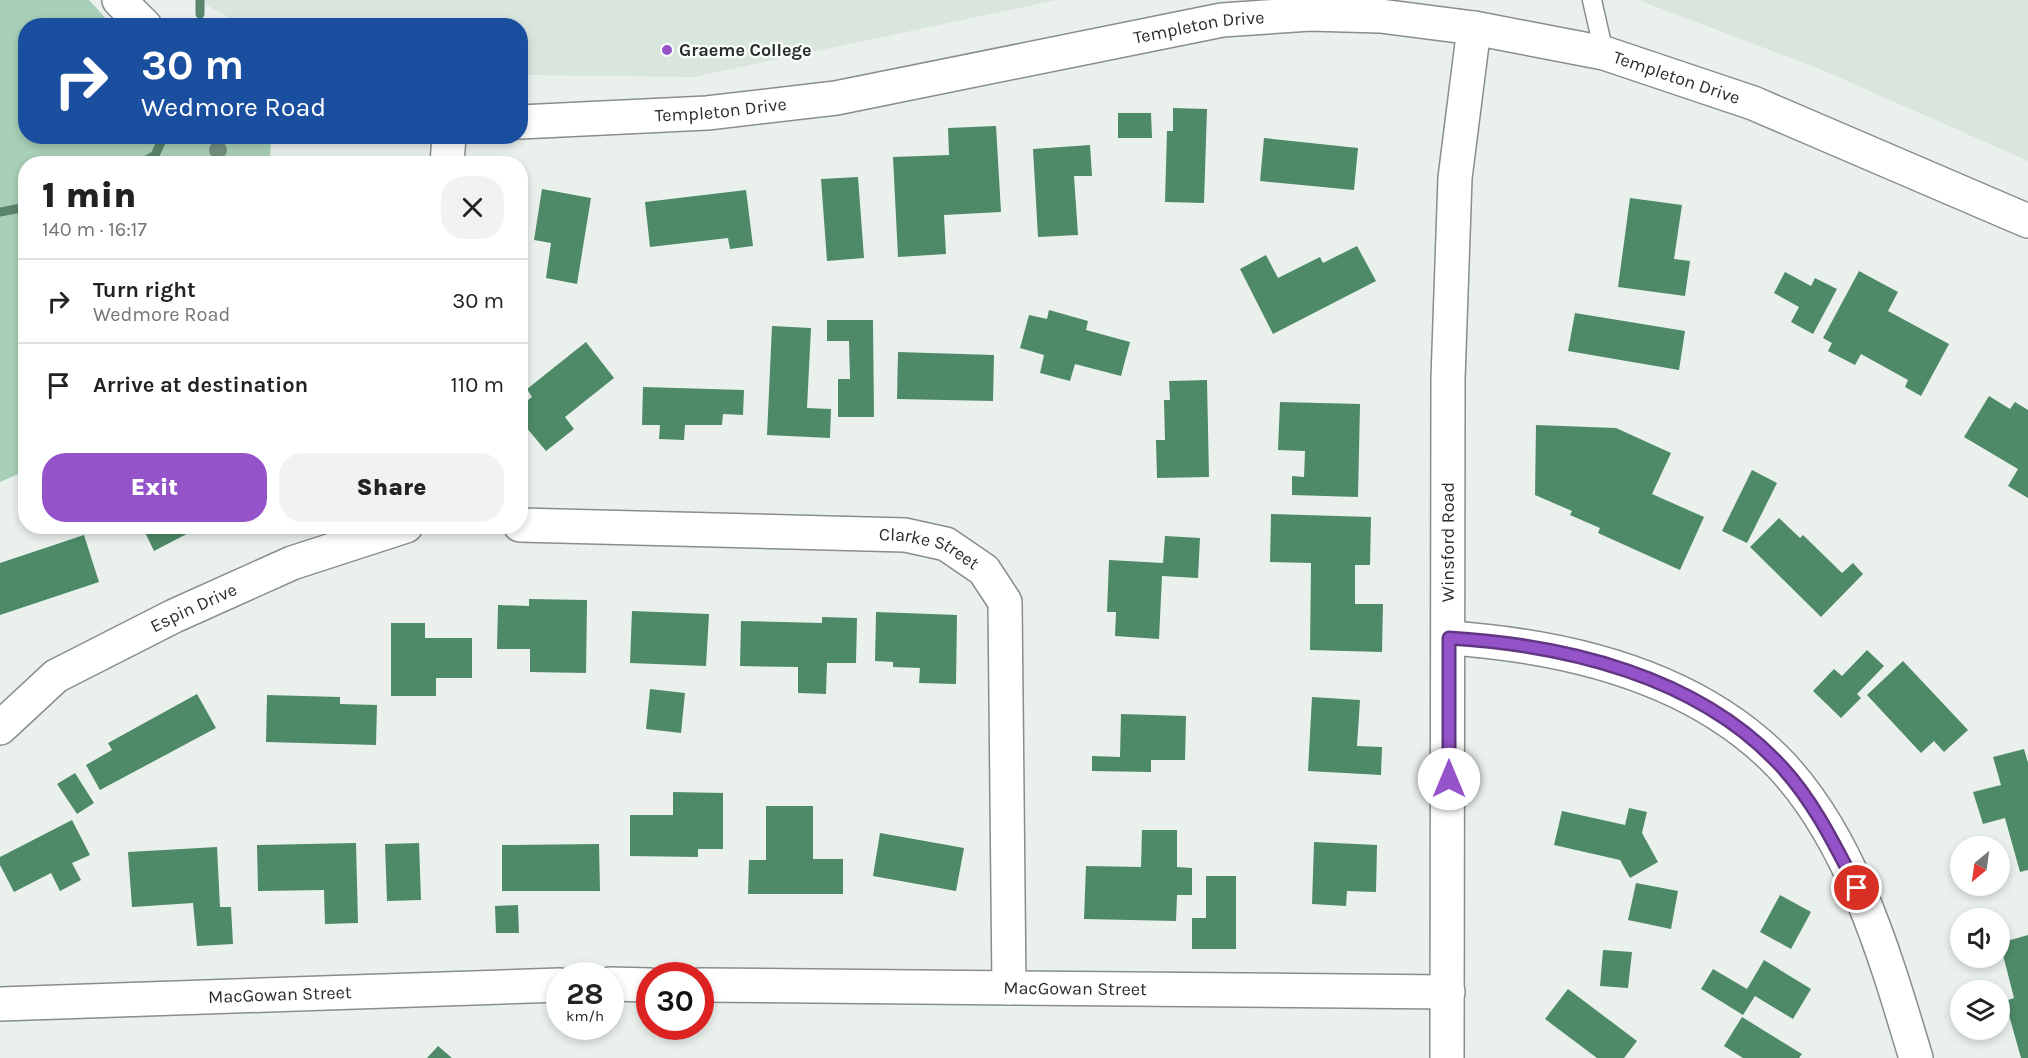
<!DOCTYPE html>
<meta charset="utf-8">
<style>
:root{--surface:#fff;--page:#f2f2f2;--text:#222;--muted:#767676;--line:#e0e0e0;--accent:#9553c9}
body{margin:0;font-family:Karla,sans-serif;background:var(--page);color:var(--text);height:100vh;display:flex;flex-direction:column;font-size:22px;white-space:nowrap}
*{box-sizing:border-box;margin:0}
p{font-size:20px;color:var(--muted)}
.icon{flex:none;width:33px;height:33px;fill:none;stroke:currentColor;stroke-width:2;stroke-linecap:round;stroke-linejoin:round}
.map{position:relative;flex:1;overflow:hidden}
.details{position:absolute;left:18px;top:156px;width:510px;height:378px;display:flex;flex-direction:column;background:var(--surface);border-radius:24px;box-shadow:0 3px 9px #0003}
.details>*{flex:none}
.top-card{position:absolute;left:18px;top:18px;width:510px;height:126px;border-radius:24px;box-shadow:0 3px 9px #0003;background:#1a4fa0;color:#fff;overflow:hidden}
.needle{width:39px;rotate:209deg}
.controls{position:absolute;left:1950px;top:836px;display:grid;gap:12px}
.controls a{display:grid;place-items:center;width:60px;height:60px;border-radius:50%;background:var(--surface);box-shadow:0 3px 9px #0003;font-size:30px}
.speed{position:absolute;left:546px;top:962px;display:flex;gap:12px;font-size:30px;font-weight:700;text-align:center}
.speed>*{display:grid;place-content:center;width:78px;height:78px;border-radius:50%;background:var(--surface);box-shadow:0 3px 9px #0003;line-height:1}
.speed small{font-size:15px;font-weight:400}
.speed .limit{border:9px solid #d22;background:#fff;color:#111}
.pin{position:absolute;display:grid;place-items:center;width:51px;height:51px;color:#fff;margin:-26px;border:3px solid #fff;border-radius:50%;box-shadow:0 2px 6px #0007}
.me{position:absolute;width:66px;margin:-33px;rotate:0deg;stroke-linejoin:round;filter:drop-shadow(0 0 4px #0008)}
.turn{display:flex;align-items:center;gap:21px;height:126px;padding:0 24px;font-size:27px}
.turn .icon{width:78px;height:78px;stroke-width:2.5}
.turn b{display:block;font-size:42px;line-height:51px}
.round{display:grid;place-items:center;flex:none;width:63px;height:63px;border-radius:24px;background:var(--page)}
.headline{display:flex;align-items:center;justify-content:space-between;height:102px;padding:0 24px}
h1{font-size:36px;font-weight:800;line-height:45px}
.primary-button{display:flex;gap:12px;margin-top:auto;padding:12px 24px}
.primary-button a{flex:1;height:69px;border-radius:24px;background:var(--accent);color:#fff;font-size:24px;font-weight:800;line-height:69px;text-align:center}
.primary-button a+a{background:var(--page);color:var(--text)}
ul{padding:0;list-style:none}
li{display:flex;align-items:center;gap:18px;height:84px;padding:0 24px;border-top:2px solid var(--line)}
li div{flex:1}
li b{display:block;font-size:22px}
li em{font-style:normal}
.map>svg:first-child{display:block}
.built{fill:#d9e6de}
.green{fill:#a8cfb7}
.lines{fill:none;stroke-linecap:round;stroke-linejoin:round}
.stream{stroke:#5a846b;stroke-width:9}
.building{fill:#4e8a68}
.service-casing{stroke:#888e8a;stroke-width:21}
.minor-casing{stroke:#888e8a;stroke-width:36}
.service{stroke:#fff;stroke-width:18}
.minor{stroke:#fff;stroke-width:33}
.tree{fill:#739081}
.route-casing{stroke:#613683;stroke-width:15}
.route{stroke:#9553c9;stroke-width:10}
.poi-dot{fill:#9553c9;stroke:#f8fefa;stroke-width:2}
.labels{text-anchor:middle;dominant-baseline:central;stroke-width:4.5;stroke-linejoin:round;paint-order:stroke}
.street-label{font-size:18px;fill:#2b2d2b;stroke:#f8fefa}
.poi-label{font-size:18px;font-weight:bold;fill:#2b2d2b;stroke:#f8fefa;text-anchor:start}
</style>
<div class="map">
<svg width="2028" height="1058" viewBox="0 0 2028 1058">
<rect width="100%" height="100%" fill="#eaf1ed"/>
<path class="built" d="M198,0h859l-364,77 -172,-2 -1,-49 -279,-1z
M1638,0h390v161l-206,-91z"/>
<path class="green" d="M0,0h89l23,25 -86,1v110l245,1 -1,26 -244,1 -1,307 -25,11z"/>
<g class="lines">
<path class="stream" d="M200,14v-14
M140,164l15,-9 9,-19
M0,212l26,-5"/>
</g>
<path class="building" d="M1173,108l34,1 -3,94 -39,-1 2,-71h6z
M1118,113h33l1,25h-34z
M996,126l5,86 -57,3 2,39 -48,3 -5,-100 56,-2 -1,-27z
M1264,138l94,10 -4,42 -94,-9z
M1090,145l2,31h-18l4,59 -40,2 -5,-88z
M858,177l6,81 -37,3 -6,-82z
M542,189l49,9 -14,86 -31,-6 5,-35 -17,-3z
M746,190l7,56 -23,3 -2,-11 -78,9 -5,-45z
M1630,198l52,7 -8,54 16,2 -5,35 -67,-9z
M1357,246l19,35 -103,53 -33,-65 26,-14 12,23 42,-21 3,6z
M1859,271l39,21 -10,19 61,33 -28,52 -16,-9 3,-7 -47,-26 -6,11 -27,-14 4,-8 -9,-5z
M1785,272l26,14 4,-8 22,11 -24,45 -22,-12 8,-15 -25,-14z
M1049,310l39,11 -2,9 44,12 -9,34 -46,-12 -5,17 -30,-8 4,-18 -24,-7 9,-33 18,4z
M1575,313l110,18 -6,39 -111,-19z
M827,320h46l1,97h-36v-38h12l-1,-38h-22z
M772,326l39,2 -4,80 24,1 -1,29 -63,-3z
M586,342l28,36 -49,39 9,12 -28,22 -26,-31v-14l12,-9 -5,-8z
M898,352l96,3 -1,46 -96,-2z
M1207,380l2,97 -52,1 -1,-38h9l-1,-40h6l-1,-19z
M643,387l101,3 -1,25 -20,-1 -1,11h-37l-1,15 -25,-1 1,-14h-18z
M1989,396l21,13 5,-7 13,8v88l-20,-12 10,-17 -54,-32z
M1280,402l80,2 -2,93 -66,-2v-19l12,1 1,-26 -27,-1z
M1536,425l80,3 55,25 -19,41 52,23 -24,53 -82,-37 2,-5 -30,-13 2,-4 -37,-16z
M1752,470l25,13 -30,60 -25,-12z
M1271,514l100,3 -1,48h-15v39h28l-1,48 -72,-2 1,-87 -41,-1z
M1779,518l21,20 3,-3 39,38 11,-10 10,11 -42,43 -71,-70z
M142,526h60l-48,25z
M84,535l15,47 -99,33v-52z
M1165,536l35,2 -2,40 -36,-2 -3,63 -44,-3 1,-24h-9l2,-52 54,3z
M529,599l58,1 -1,73 -56,-1v-23h-33l1,-44 31,1z
M632,611l77,3 -3,52 -76,-3z
M876,612l81,3 -1,69 -37,-1 1,-15 -27,-1v-5l-18,-1z
M822,617l35,1 -1,45h-29l-1,31 -28,-1v-26l-58,-1 1,-45 81,2z
M391,623h34v15h47v40h-36v18h-45z
M1867,650l17,16 -27,28 4,4 -20,20 -28,-27 21,-22 8,7z
M1903,661l65,69 -24,22 -10,-11 -13,12 -54,-58z
M650,689l35,4 -4,40 -35,-4z
M197,694l19,34 -116,62 -14,-25 26,-15 -4,-7z
M267,695l73,2v7l37,1 -1,40 -110,-3z
M1312,697l48,3 -3,46 25,1 -1,28 -73,-4z
M1121,714l65,2 -1,44h-34v12l-59,-1v-15l28,1z
M2024,749l4,14v107l-8,2 -15,-54 -22,6 -10,-32 28,-7 -8,-28z
M75,773l19,30 -17,11 -20,-30z
M673,792l50,1v56h-25v8l-68,-1v-41h43z
M766,806h47v53h30v35h-95l1,-34h17z
M1629,808l18,4 -5,21 16,29 -28,16 -10,-18 -66,-15 8,-34 63,14z
M72,820l18,35 -18,8 9,17 -21,11 -9,-18 -37,19 -14,-27v-8z
M1142,830h35v37l15,1v27h-15l-1,26 -92,-2 2,-53 55,1z
M880,833l84,15 -8,43 -83,-15z
M1314,842l63,3 -1,47 -29,-1 -1,15 -34,-2z
M356,843l2,80 -33,1 -1,-34 -66,1 -1,-46z
M419,843l2,57 -34,1 -2,-57z
M599,844l1,47h-98v-46z
M217,847l3,60h11l2,37 -36,2 -4,-43 -61,4 -4,-55z
M1206,876h30v73h-44v-31h14z
M1636,883l42,8 -7,38 -43,-9z
M1780,895l31,17 -20,37 -31,-17z
M518,905l1,28h-23l-1,-27z
M2028,935v123h-7l-16,-57 9,-3 -14,-55z
M1603,950l29,2 -4,36 -28,-2z
M1764,960l47,29 -18,30 -38,-23 -12,19 -42,-26 12,-20 34,20z
M1568,989l69,52 -13,17h-27l-52,-39z
M1742,1017l60,37 -3,4h-56l-19,-12z
M438,1046l14,12h-25z"/>
<g class="lines">
<defs>
<path id="service" d="M1592,0l12,53"/>
<g id="minor">
<path d="M119,0l26,26"/>
<path id="s1" d="M520,122l187,-9 129,-15 386,-78 88,-6 70,2 94,12 130,25 149,50 275,118"/>
<path d="M447,164l2,-28"/>
<path id="s2" d="M520,525l385,10 41,9 38,26 21,32 4,386"/>
<path d="M1449,638c118,8 246,38 331,126 73,77 106,195 136,294"/>
<path id="s3" d="M0,728l56,-52 118,-60 118,-53 114,-37"/>
<path d="M610,984l40,1"/>
<path id="s4" d="M700,985l748,7"/>
<path id="s5" d="M0,1004l560,-19"/>
<path id="s6" d="M1447,1058l1,-679 7,-201 19,-150"/>
</g>
</defs>
<use href="#service" class="service-casing"/>
<use href="#minor" class="minor-casing"/>
<use href="#service" class="service"/>
<use href="#minor" class="minor"/>
</g>
<circle class="tree" cx="218" cy="150" r="9"/>
<g class="lines">
<defs>
<path id="route" d="M1449,779v-141c117,7 248,38 331,127 33,35 55,80 77,123"/>
</defs>
<use href="#route" class="route-casing"/>
<use href="#route" class="route"/>
</g>
<circle class="poi-dot" cx="667" cy="50" r="6"/>
<g class="labels">
<g class="street-label">
<text stroke="none"><textPath href="#s1" startOffset="687">Templeton Drive</textPath></text>
<text stroke="none"><textPath href="#s1" startOffset="1173">Templeton Drive</textPath></text>
<text stroke="none"><textPath href="#s1" startOffset="201">Templeton Drive</textPath></text>
<text stroke="none"><textPath href="#s6" startOffset="516">Winsford Road</textPath></text>
<text stroke="none"><textPath href="#s2" startOffset="412">Clarke Street</textPath></text>
<text stroke="none"><textPath href="#s3" startOffset="230">Espin Drive</textPath></text>
<text stroke="none"><textPath href="#s4" startOffset="375">MacGowan Street</textPath></text>
<text stroke="none"><textPath href="#s5" startOffset="280">MacGowan Street</textPath></text>
</g>
<g class="poi-label">
<text x="679" y="50">Graeme College</text>
</g>
</g>
</svg>
<div class="controls">
<a><svg class="needle" viewBox="-14 -14 28 28"><path d="M0-13l5 13h-10z" fill="#e53935"/><path d="M0 13l5-13h-10z" fill="#767676"/></svg></a>
<a><svg class="icon" aria-label="sound" viewBox="0 0 24 24"><path d="M4 9h4l5-4v14l-5-4H4zM17 9q2 3 0 6"/></svg></a>
<a><svg class="icon" aria-label="layers" viewBox="0 0 24 24"><path d="M12 4l9 5-9 5-9-5zM3 14l9 5 9-5"/></svg></a>
</div>
<div class="speed"><div>28<small>km/h</small></div><div class="limit">30</div></div>
<div class="pin" style="left:1857px;top:888px;background:#d93025"><svg class="icon" aria-label="arrive" viewBox="0 0 24 24"><path d="M6 21V4h12l-3 4 3 4H6"/></svg></div>
<svg class="me" style="left:1449px;top:779px" viewBox="-20 -20 40 40"><circle r="19" fill="#fff"/><path d="M0-13L10 11 0 6-10 11z" fill="#9553c9"/></svg>
<div class="top-card">
<div class="turn"><svg class="icon" aria-label="right" viewBox="0 0 24 24"><path d="M7 20v-9h11M14 6l5 5-5 5"/></svg><div><b>30 m</b>Wedmore Road</div></div>
</div>
<section class="details">
<div class="headline"><div><h1>1 min</h1><p>140 m · 16:17</p></div><a class="round"><svg class="icon" aria-label="close" viewBox="0 0 24 24"><path d="M6 6l12 12M18 6L6 18"/></svg></a></div>
<ul>
<li><svg class="icon" aria-label="right" viewBox="0 0 24 24"><path d="M7 20v-9h11M14 6l5 5-5 5"/></svg><div><b>Turn right</b><p>Wedmore Road</p></div><em>30 m</em></li>
<li><svg class="icon" aria-label="arrive" viewBox="0 0 24 24"><path d="M6 21V4h12l-3 4 3 4H6"/></svg><div><b>Arrive at destination</b></div><em>110 m</em></li>
</ul>
<div class="primary-button"><a>Exit</a><a>Share</a></div>
</section>
</div>
